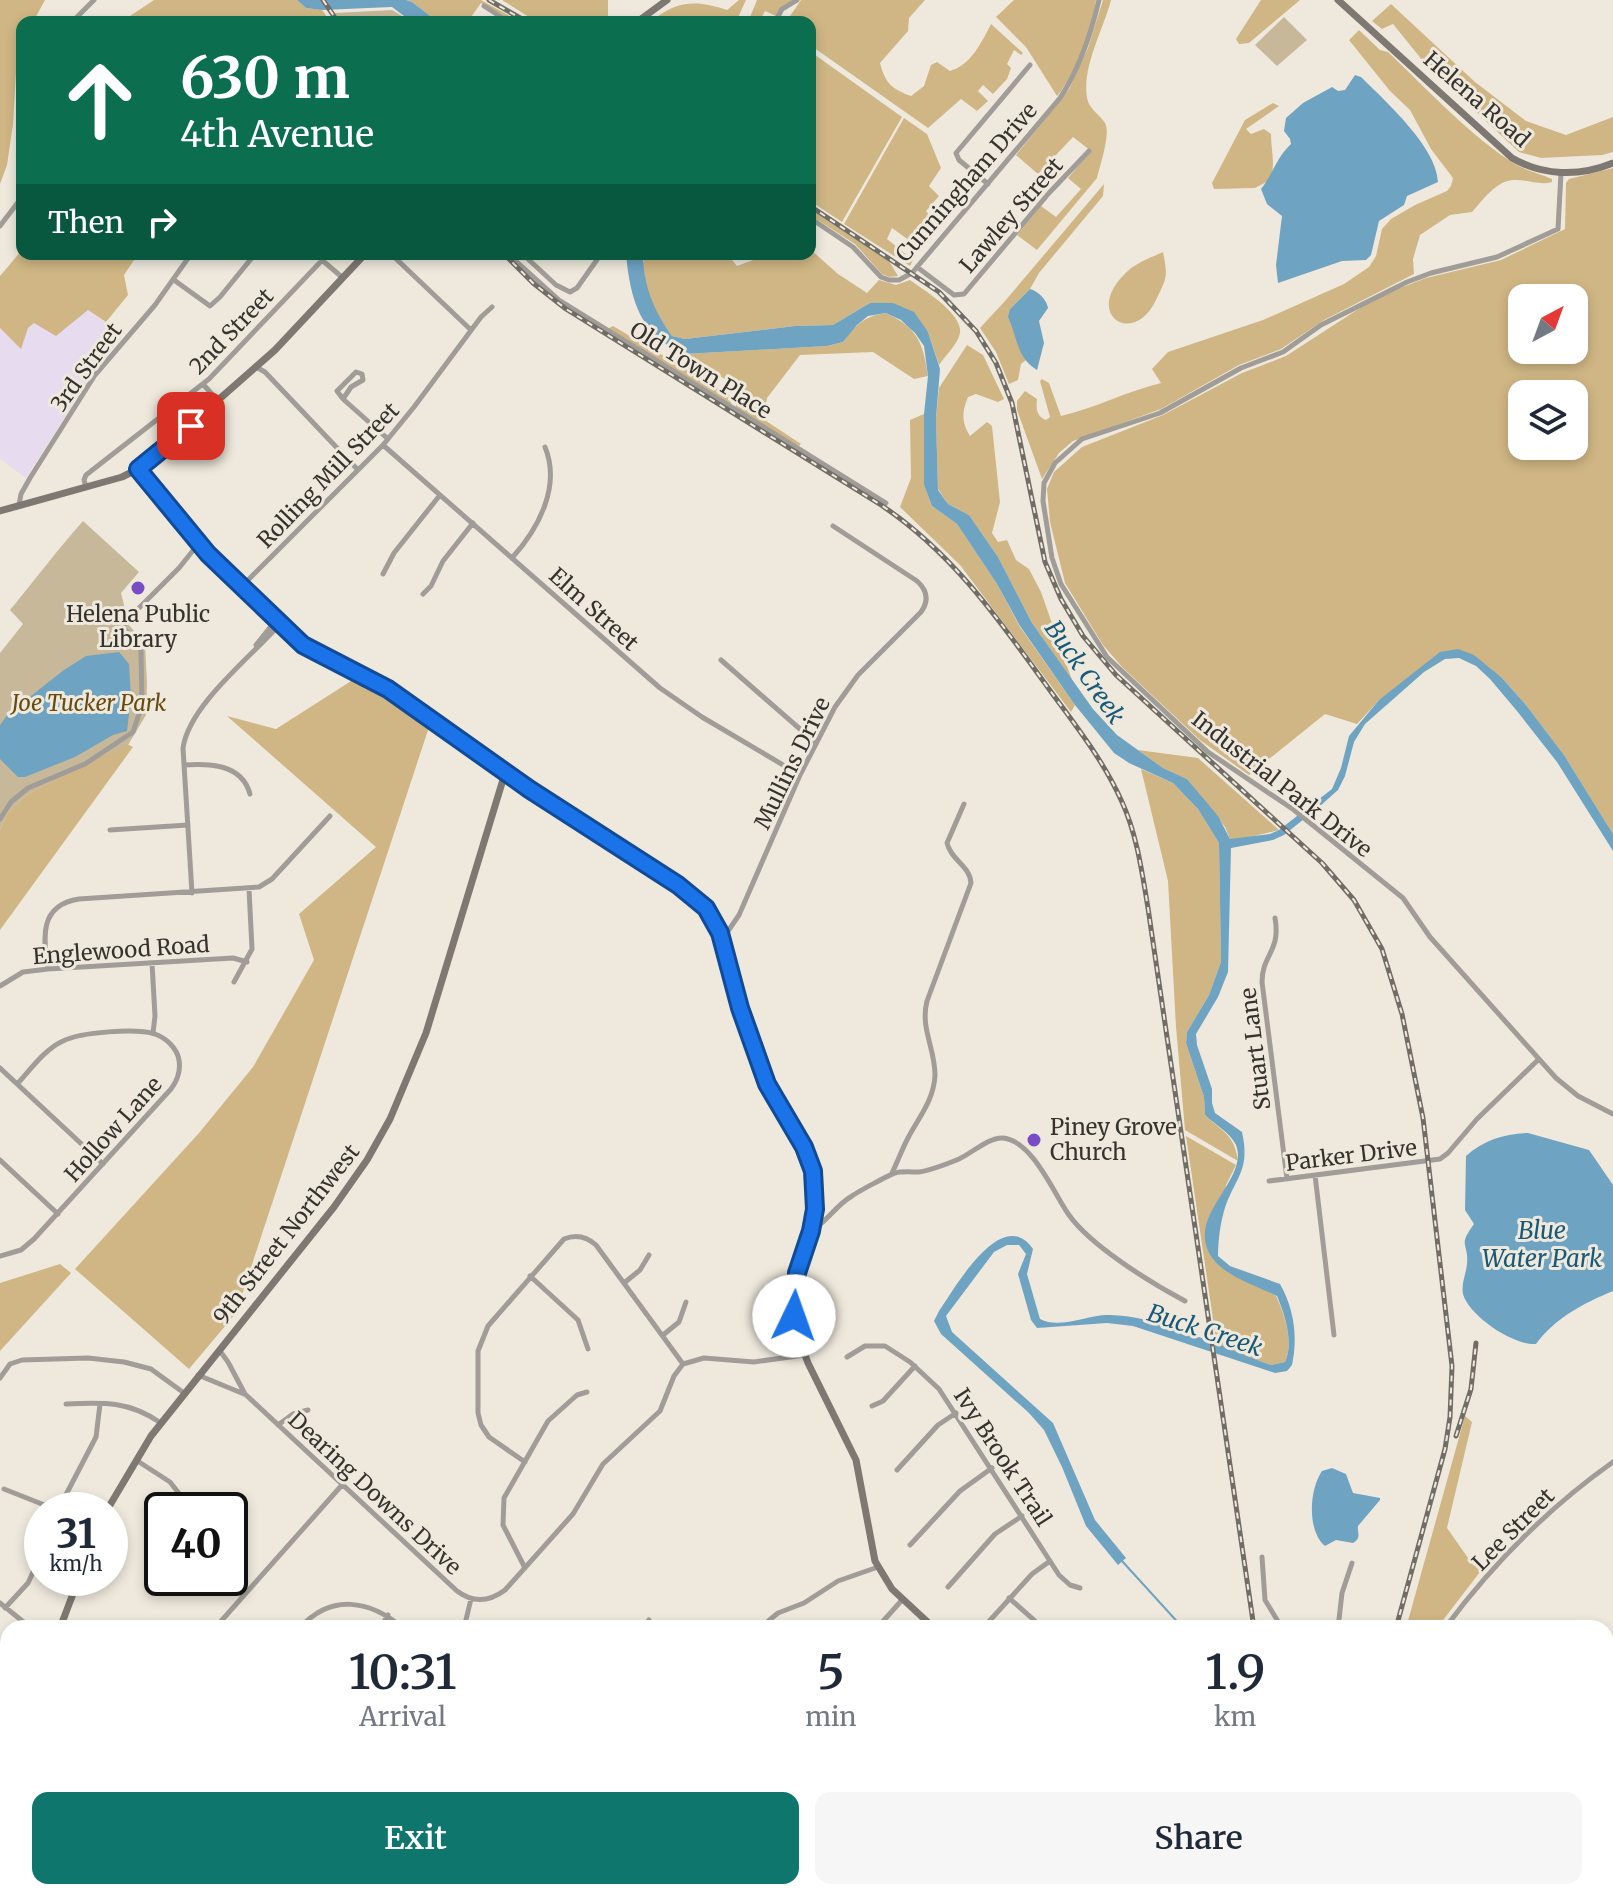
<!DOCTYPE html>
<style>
:root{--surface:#fff;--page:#f6f6f7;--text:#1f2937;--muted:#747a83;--accent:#0f766e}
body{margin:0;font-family:Merriweather,serif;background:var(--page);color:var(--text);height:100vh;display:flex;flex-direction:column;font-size:30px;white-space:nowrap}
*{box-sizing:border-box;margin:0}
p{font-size:26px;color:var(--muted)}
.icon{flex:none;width:44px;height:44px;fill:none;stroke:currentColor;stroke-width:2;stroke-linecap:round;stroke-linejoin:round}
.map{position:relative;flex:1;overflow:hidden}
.details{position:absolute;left:0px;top:1620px;width:1614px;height:280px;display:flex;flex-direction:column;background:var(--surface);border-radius:24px 24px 0 0;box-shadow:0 4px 12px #0003}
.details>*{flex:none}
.guide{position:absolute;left:16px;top:16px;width:800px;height:244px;border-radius:16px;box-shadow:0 4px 12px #0003;background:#0b6e4f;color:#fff;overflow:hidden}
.needle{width:52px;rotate:41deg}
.buttons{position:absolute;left:1508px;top:284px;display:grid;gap:16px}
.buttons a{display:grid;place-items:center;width:80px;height:80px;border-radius:16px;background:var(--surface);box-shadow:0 4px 12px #0003;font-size:40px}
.speed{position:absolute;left:24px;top:1492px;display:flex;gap:16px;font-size:40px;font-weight:700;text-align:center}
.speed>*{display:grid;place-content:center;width:104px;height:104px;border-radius:50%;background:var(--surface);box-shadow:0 4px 12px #0003;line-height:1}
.speed small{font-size:20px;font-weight:400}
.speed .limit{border:4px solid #111;border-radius:12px;background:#fff;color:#111}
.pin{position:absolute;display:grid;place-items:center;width:68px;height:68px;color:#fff;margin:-34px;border-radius:16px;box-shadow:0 4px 12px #0006}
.me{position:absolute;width:88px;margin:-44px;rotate:3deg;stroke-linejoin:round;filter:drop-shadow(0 0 6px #0008)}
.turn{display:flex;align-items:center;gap:28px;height:168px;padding:0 32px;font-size:36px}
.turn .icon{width:104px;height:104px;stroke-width:2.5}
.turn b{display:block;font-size:56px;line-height:68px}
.then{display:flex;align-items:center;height:76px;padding:0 32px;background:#0003;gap:16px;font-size:30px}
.eta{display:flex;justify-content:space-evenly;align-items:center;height:136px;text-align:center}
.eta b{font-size:48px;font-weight:600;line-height:56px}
.primary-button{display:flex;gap:16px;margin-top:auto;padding:16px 32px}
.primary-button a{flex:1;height:92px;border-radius:16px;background:var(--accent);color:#fff;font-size:32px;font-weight:600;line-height:92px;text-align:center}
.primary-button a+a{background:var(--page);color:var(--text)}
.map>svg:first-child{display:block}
.education{fill:#e7dbef}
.green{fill:#c7b89a}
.forest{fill:#cfb684;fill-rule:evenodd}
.water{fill:#6fa3c2}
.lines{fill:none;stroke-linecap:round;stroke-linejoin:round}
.stream{stroke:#6fa3c2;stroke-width:2}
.street{stroke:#a09d98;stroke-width:5}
.secondary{stroke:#7d7871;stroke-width:7}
.primary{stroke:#645e56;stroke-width:8}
.rail-casing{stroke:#706d66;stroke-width:5}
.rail{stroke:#efe9dd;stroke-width:2;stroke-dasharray:6;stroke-linecap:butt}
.route-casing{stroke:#114b97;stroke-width:20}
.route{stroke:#1a73e8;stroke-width:14}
.poi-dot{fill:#784cc4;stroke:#efe9dd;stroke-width:3}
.labels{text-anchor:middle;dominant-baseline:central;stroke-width:6;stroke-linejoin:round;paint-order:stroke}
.street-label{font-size:22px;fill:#35332e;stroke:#efe9dd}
.poi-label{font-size:22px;fill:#35332e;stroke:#efe9dd}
.park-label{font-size:22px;font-style:italic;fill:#654b0f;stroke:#efe9dd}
.water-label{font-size:24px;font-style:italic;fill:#185978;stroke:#efe9dd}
</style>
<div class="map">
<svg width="1613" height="1900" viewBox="0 0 1613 1900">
<rect width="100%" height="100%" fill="#efe9dd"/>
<path class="education" d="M88,310l35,25 -33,42 -64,101 -26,-19v-131l21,20 7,-20 6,-5z"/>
<path class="green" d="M392,10l20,12h-70l-7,-9z
M1284,17l23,23 -30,26 -22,-21z
M83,521l56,51 -18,21 8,32 16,19 2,39 -1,32 -18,30 -100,49 -20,18 -8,18v-177l23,-29 -13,-14c25,-30 47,-60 73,-89z"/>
<path class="forest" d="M0,0h45l-12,22h-11v31l-6,19 -3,52 -6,41 -7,19z
M154,0h143l9,8 16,2 9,12h-210z
M406,0h75l39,22h-10l-7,-7 -22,-12 -10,14 6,5h-39l-26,-20z
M502,0h106v20l-3,2h-68z
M739,0h7l-10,22h-85c25,-22 46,-22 76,-12z
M757,0h36l-11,6 -6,10 -11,-5 -6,11h-11z
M801,0h124l-16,18 -1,13 -28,32c5,20 12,26 31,33l13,-10 7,-21 6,-3 13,9c20,-5 32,-29 41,-47l32,29 -2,2 -7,-5 -7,14 4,4 -4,11 -14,15 -10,-9 -5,6 10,10 -11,10 -16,-12 -33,29 -118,-83v-23h-24z
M1014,0h82c-5,33 -18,70 -39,96l-31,-49 -30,-30z
M1103,0h8c-8,31 -29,66 -24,98 2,11 12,16 18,25 6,10 -5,43 -8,55l-60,72 -20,-15 24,-29 15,11 25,-28 -13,-11 23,-27 -18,-14 -35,37 -22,-19 53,-66 19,-41z
M1261,0h39l-51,43 -10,1 -3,-5z
M1391,4l84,78 51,39 40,14 47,-18v35l-11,3 -61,3 -22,-6 -92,-86 -34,-42 -11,5 -10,-8z
M1359,30l21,20 8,2c37,35 86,88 129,113 10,6 24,9 35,14v3c-14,4 -25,-3 -39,-2 -17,1 -30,20 -41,32l-22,3 -30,20 -7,24 1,15 -90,46 -43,29 -42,16 -78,44 -88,32 -14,12 -17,26 -25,-69v-9l8,-10 12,8c-1,9 -1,17 9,21l4,-3 -10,-36 2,-2 7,4 12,33c35,-8 66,-25 100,-33l-9,-14 16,-17 95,-32 81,-36 25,-17 7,-11 6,-27 9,-10 24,-14 32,-14 4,-5 2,-8 -22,-29 -21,-39 -20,-19 -41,-51z
M811,52l91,65 -60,105 -32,-21z
M1273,103l6,3 -33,23 5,5 13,-5 7,5c0,17 5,30 -1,46l-15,8 -41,1 -2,-6 33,-63z
M904,118l23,16 14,34 -12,18 10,10 -13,15 13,16 -21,8 -8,6 -18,-13 -5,11 26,21 -3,6 -66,-42z
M1613,168v666l-49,-79 -38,-50 -24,-27 -44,-29 -79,51 -22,24 -32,-10 -76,61 -49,-35 -77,-72 -20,-23 -38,-62 -15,-61 -3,-33 7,-17 28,-25 81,-32 79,-42 44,-17 91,-59 49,-19 75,-18 64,-31 1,-46 3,-4zM1522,298h52v52h-52zM1522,394h52v52h-52z
M1104,184l-1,12 -64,77 -9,16 -20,20c5,20 5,34 16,51l-5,4 -3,16 -9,4 -13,-32 -16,-24 25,-27z
M810,209l79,52 9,15 -9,1 -7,-3 -27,-30 -45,-29z
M810,249l28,25 29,19 12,-13 17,5 14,-5c14,10 53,34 50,53 -2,11 -15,23 -21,32l-11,-33 -35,-29h-23l-37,22 -38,1 -110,13 -13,-3c-15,-21 -38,-57 -26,-82h81l10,12 32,-12h41z
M22,250v4h116l-14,21 4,20 -22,27 -18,-12 -32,26 -22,-13 -6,5 -7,21 -21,-21v-52z
M1163,252c5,25 4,25 -7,48 -23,49 -77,13 -26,-31 9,-7 22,-12 33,-17z
M886,313c32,15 37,30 42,63l-14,3 -41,-27 -73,3 -33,43 -4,21 38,25 -2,2 -64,-38 3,-7 18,7 2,-8 -73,-46 142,-8 16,-4c13,-17 21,-26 43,-29z
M613,326l117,69 1,9 -124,-75z
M967,345l16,10 21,44 -6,3 -22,-8 -8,3c-6,14 -7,25 2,39l17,-14 5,4 8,76 -8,31 6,9 9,-2 9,20 13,9 12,23 31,88 -40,-57 -34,-66 -29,-42 -21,-11 -10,-15 -2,-71 3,-30z
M924,414v71l8,21 25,18 40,60 23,43 55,78 -4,7 -111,-147 -60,-58 11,-29 -1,-58z
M359,676l28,14 44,31 -195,592 -47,56 -114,-100 124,-136 54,-66 61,-107 -15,-46 77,-67 -149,-131 49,13z
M127,744l6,3 -133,183v-100l8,-18 20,-18z
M1138,750l60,8 81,72 -46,11 -3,-2 -5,-12 -38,-48 -24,-11z
M1141,769l32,14 25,26 21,34 2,119 -12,33 -22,37 -1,11 18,54 1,18c18,18 29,18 33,46l-53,-31 -9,-103 -8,-146z
M1186,1136l50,29 -10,20 -12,74 62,37c9,19 18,47 9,66l-14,3 -54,-19z
M60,1264l11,9 -71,78v-68z
M1465,1416l7,6 -25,106 26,37 10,3 -46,60h-31z"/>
<path class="water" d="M297,0h109l6,2 26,20h-26l-20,-15 -70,3 -16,-2z
M1355,75l6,2c24,24 76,70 77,105l-31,14 -3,9 -25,16 -8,34 -5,5 -24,1 -64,22 -2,-18 6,-49 -15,-12 -6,-15c12,-15 15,-31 30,-45l-1,-5 -6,-8 2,-13 17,-15 29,-16 6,4 7,-1z
M626,254h17c0,31 11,57 29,82l13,3 110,-13 38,-1 37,-22h23l21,9 14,20 12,37 -4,49 2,72 10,14 21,11 29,42 34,66 61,86 24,26 46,33 24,11 31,37 12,23 40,-5 9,-4 53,-41 9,-21 8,-32 30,-36 61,-48 18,-3 16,6 28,23 24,27 38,50 49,79v17l-56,-89 -40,-51 -27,-32 -14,-13 -17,-8 -14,1 -21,13 -59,52 -11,18 -9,34 -7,14 -19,17 -35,28 -11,5 -42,8 -3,124 -10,25 -22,37 1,11 15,44v14l3,10 27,19c9,40 -8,46 -18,79 -4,14 -6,31 -6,45l12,10 50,18c14,25 18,52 12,81l-5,6 -12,2 -142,-47 -26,-3 -70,5 -6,-8 -13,-46 8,-20 -7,-9h-12l-13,7 -48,64 6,16 101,91 42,97 31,38 -8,7 -32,-39 -24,-59 -18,-37 -15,-17 -88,-79 -7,-13 5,-10c16,-23 63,-107 94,-62l-6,25 13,45c19,10 45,-3 66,-4 47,-2 120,34 165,50l14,-3c9,-19 0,-47 -8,-66 -20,-10 -50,-19 -64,-37 -31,-42 37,-78 23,-114 -6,-13 -21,-20 -31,-30l-1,-18 -18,-54 1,-11 22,-37 12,-33 -2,-119 -21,-34 -25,-26 -44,-20 -15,-10 -39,-48 -55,-79 -23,-42 -40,-60 -25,-18 -8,-21v-71l4,-38 -4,-30 -9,-13 -14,-13 -15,-7 -18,3 -11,9 -14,17 -16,4 -142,8c-45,-17 -55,-56 -59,-100z
M1030,289c8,2 17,11 18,19l-9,13 5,22 -7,27c-21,-12 -20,-35 -29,-53l2,-8z
M119,652l10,12 2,34 -4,33 -14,4 -38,22 -50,20h-7l-18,-18v-34l8,-11 56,-44 22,-14z
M1528,1133l61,17 24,35v106c-29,12 -58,27 -77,53 -22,2 -67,-28 -73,-50 -2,-10 3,-20 4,-30 2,-22 -10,-17 7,-40l-9,-14 1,-54c18,-16 38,-22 62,-23z
M1332,1468l14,6 7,19 27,5v2l-22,26c-1,8 4,11 -5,17l-17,-3 -11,6c-18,-15 -16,-56 -3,-75z"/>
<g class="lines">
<path class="stream" d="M1122,1561l61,67
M1155,1892l3,8"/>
<path class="street" d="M484,6l25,16
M72,22l22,-22
M775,22l7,-13 15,-9
M1561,173l-3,56 -61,28 -66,16 -24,9 -86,43 -38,27 -42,16 -81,45 -78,26 -27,24 -11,20 -1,18 9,57 9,26 46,73 101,95 86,58 109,88 27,39 126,141 22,18 35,18
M988,184l-29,-24 -3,-7 74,-88
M810,218l43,29 28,30 8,3h10l13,-7 148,-175c20,-30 31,-64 39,-98
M0,226l22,-29
M315,254l28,24
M391,254l80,76
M508,254l51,46 327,203
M533,254l-5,5 28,26 14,7 7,-4 24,-34
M917,267l37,28 10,-1 85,-101 40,-42
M174,280l36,26 10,-9 35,-43
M256,367l9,5 93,98
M356,372l6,2 1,6 -12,7 -8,12 -6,-8z
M203,384l15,17
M343,399l45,40
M383,445l277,243 42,29 98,58
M86,487l-2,-7 2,-5 123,-96 119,-125
M19,505l2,-11 9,-16 65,-103 60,-70 36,-51
M512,558c27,-30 49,-72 33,-111
M383,574l11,-21 46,-58
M242,586l141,-141 31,-38 67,-90 11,-10
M423,594l8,-8 12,-25 30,-38
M256,645l20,-25
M721,660l95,83
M184,765c25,-2 58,-1 66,29
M0,819l11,-17 17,-14 57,-24 48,-32 9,-27 -1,-54 -3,-8 -14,-14v-6l55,-55 20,-25
M110,830l78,-5
M192,893l-9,-145c6,-43 68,-91 97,-124
M1275,918c6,34 -13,36 -13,64l25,197
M722,940l17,-25 61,-140 35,-68 23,-32 63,-63c8,-11 7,-21 -4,-31l-84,-55
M152,963l3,53 -2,17
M48,969c-5,-31 -9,-64 31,-70l180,-12 13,-8 58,-63
M234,982l18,-33 -3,-60
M0,986l23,-14 25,-3 185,-11 14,4
M0,1068l103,96
M0,1160l58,54
M892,1173c6,-12 10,-24 16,-35 11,-21 26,-38 27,-63 0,-27 -15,-47 -8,-74l44,-118c-1,-17 -20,-23 -24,-40l17,-39
M1315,1175l19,160
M1269,1181l171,-22 8,-6 29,-34 62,-60
M811,1231c16,-9 25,-26 41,-35 5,-4 39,-22 43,-23 7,-2 16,-1 24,-1 13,-2 28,-8 40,-13 13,-6 30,-22 44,-21 30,3 51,56 66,77 22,31 82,68 116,86
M0,1256l21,-6 13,-11 137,-150c6,-8 10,-17 8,-29 -2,-12 -13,-22 -24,-26 -19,-6 -74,-2 -92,7 -18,8 -32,28 -45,42
M530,1276l48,44 10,29
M624,1283l16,-13 9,-15
M663,1335l16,-13 7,-20
M220,1351l8,11 17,32 212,197c16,12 32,11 48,-1l68,-76 30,-50 57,-53 14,-35 9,-12 21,-6 50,4 50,-7
M847,1357l18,-11h20l25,16 29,27 120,186 11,10 10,3
M198,1375l46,19
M0,1378l10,-14 12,-4 66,-2 36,4 27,7 33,24
M66,1404c38,-2 63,-3 95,19
M872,1406l11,-5 32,-35
M278,1425l15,-11 15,-4
M136,1460l34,22 22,28
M525,1462l-36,-25 -8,-12 -3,-12v-62l10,-25 76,-87c12,-5 22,-3 32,6l87,119
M897,1470l41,-45 18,-12
M4,1489l53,21
M58,1510l38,-73 4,-33
M910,1545l50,-54 32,-23
M1262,1557l3,43 17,28
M525,1568l-22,-43 1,-27 44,-77 29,-26 10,-3
M948,1587l47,-53 27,-18
M1009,1598l34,30
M0,1603l31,25
M5,1608l23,-25 14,-30
M215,1628l127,-143
M300,1628c31,-35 70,-28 103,0
M380,1628l8,-13
M464,1628l7,-29
M643,1628l6,-8
M760,1628l18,-15 26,-10 34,-22 40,-14
M877,1628l25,-28
M983,1628l49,-54 18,-13
M1338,1628l4,-35 10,-30
M1445,1628c47,-63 103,-120 168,-166
M1606,1816l7,3
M0,1859l8,1
M121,1892l2,8
M839,1892l17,8
M231,1900l7,-8
M369,1900l7,-8
M538,1900l7,-8
M639,1900l7,-8
M721,1900l7,-8
M931,1900l3,-8
M1100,1900l3,-8
M1285,1900l1,-8
M1331,1900l3,-8"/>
<path class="secondary" d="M1338,0l174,158c31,18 67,19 101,5
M637,22l30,-22
M138,469l70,85 89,87 24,15 67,33 141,100 149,96 31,28 13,27 14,56 23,68 18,40 27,43 9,24 3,23 -3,29 -13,38 -6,29 4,46 10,27 48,97 19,101 17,28 42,39
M0,511l122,-34 20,-10 133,-117 90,-96
M107,1510l44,-74 183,-229 33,-47 23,-41 36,-86 79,-260
M60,1628l19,-50
M0,1783l8,-15
M1251,1900l1,-8"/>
<path class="primary" d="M1606,1737l7,-12
M1606,1758l7,-11
M1509,1900l5,-8
M1521,1900l5,-8"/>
<defs>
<path id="rail" d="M323,0l15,22
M489,0l38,22
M810,206l129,86 37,39 20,32 16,40 33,159 16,37 22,37 33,39 206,188 32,37 28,49 20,65 21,104 29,248 -2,51 -5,32 -49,179
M504,254l29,29 33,26 315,196c72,48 118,115 168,184 26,36 55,72 73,113 15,33 20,70 26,106l106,720
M1456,1436l15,-47 5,-46
M1270,1900l2,-8
M1320,1900l2,-8"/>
</defs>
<use href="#rail" class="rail-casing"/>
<use href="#rail" class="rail"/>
</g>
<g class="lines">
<defs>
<path id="route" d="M191,426l-53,43 70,85 95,91 85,44 141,100 149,96 28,23 14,25 20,75 27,76 37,63 9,24 2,38 -4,22 -14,42 -3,43"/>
</defs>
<use href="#route" class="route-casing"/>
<use href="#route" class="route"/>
</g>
<g class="poi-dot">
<circle cx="138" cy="588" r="8"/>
<circle cx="1034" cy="1140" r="8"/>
</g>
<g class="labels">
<g class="street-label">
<text transform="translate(1477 99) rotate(41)">Helena Road</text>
<text transform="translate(966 182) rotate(-49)">Cunningham Drive</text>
<text transform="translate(1011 215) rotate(-49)">Lawley Street</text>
<text transform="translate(231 331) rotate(-46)">2nd Street</text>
<text transform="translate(86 367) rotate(-54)">3rd Street</text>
<text transform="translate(701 370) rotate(32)">Old Town Place</text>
<text transform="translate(328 475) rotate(-46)">Rolling Mill Street</text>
<text transform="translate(594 609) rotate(42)">Elm Street</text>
<text transform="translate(792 763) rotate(-64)">Mullins Drive</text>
<text transform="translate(1282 784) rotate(38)">Industrial Park Drive</text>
<text transform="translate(121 950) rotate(-4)">Englewood Road</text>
<text transform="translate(1255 1049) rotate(-97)">Stuart Lane</text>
<text transform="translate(113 1129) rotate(-48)">Hollow Lane</text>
<text transform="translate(1351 1155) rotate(-7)">Parker Drive</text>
<text transform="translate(286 1234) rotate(-52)">9th Street Northwest</text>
<text transform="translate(1003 1457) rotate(57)">Ivy Brook Trail</text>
<text transform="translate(375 1493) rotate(43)">Dearing Downs Drive</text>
<text transform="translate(1513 1529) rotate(-45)">Lee Street</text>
</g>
<g class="poi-label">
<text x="138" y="614">Helena Public<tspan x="138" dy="25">Library</tspan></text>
<text x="1050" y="1127" text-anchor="start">Piney Grove<tspan x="1050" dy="25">Church</tspan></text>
</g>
<g class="park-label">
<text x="89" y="703">Joe Tucker Park</text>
</g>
<g class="water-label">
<text transform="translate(1085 672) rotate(55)">Buck Creek</text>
<text x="1542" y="1230">Blue<tspan x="1542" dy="28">Water Park</tspan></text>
<text transform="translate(1205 1330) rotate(18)">Buck Creek</text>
</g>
</g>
</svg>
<div class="buttons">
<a><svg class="needle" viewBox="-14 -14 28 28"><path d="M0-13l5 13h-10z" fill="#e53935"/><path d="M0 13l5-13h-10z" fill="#747a83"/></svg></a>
<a><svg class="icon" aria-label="layers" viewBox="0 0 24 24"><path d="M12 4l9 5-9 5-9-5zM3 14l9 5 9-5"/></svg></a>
</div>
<div class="speed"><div>31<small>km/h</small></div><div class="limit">40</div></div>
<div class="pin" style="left:191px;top:426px;background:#d93025"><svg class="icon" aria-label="arrive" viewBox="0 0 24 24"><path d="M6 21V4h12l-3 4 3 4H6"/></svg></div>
<svg class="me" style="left:794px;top:1316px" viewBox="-20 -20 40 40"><circle r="19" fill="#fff"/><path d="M0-13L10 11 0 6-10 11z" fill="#1a73e8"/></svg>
<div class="guide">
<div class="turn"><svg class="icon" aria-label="ahead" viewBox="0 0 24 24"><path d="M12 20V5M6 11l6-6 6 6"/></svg><div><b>630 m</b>4th Avenue</div></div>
<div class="then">Then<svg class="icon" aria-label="right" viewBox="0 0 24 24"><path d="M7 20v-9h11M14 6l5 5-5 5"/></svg></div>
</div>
<section class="details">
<div class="eta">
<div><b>10:31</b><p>Arrival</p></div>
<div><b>5</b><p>min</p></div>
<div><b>1.9</b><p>km</p></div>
</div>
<div class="primary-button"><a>Exit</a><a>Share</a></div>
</section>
</div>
